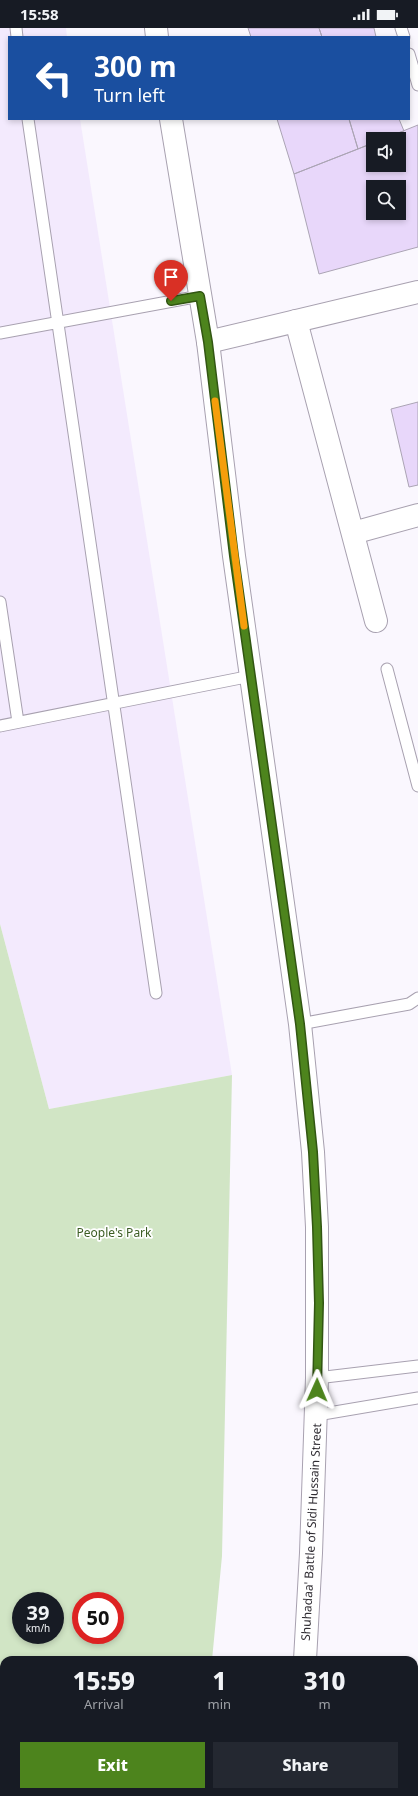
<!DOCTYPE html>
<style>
:root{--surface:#171b24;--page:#242831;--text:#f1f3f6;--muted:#9ea1a6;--accent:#4d841d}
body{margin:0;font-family:"Noto Sans",sans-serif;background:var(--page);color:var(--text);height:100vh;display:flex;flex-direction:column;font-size:15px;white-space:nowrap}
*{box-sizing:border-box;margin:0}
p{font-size:13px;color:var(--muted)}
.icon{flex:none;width:22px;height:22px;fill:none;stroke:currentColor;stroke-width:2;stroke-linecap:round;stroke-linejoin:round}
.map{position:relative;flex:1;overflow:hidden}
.side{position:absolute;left:0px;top:1628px;width:418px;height:140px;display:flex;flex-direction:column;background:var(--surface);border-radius:12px 12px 0 0;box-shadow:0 2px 6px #0003}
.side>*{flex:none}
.banner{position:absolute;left:8px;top:8px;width:402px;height:84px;border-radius:0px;box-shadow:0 2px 6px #0003;background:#1a4fa0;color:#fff;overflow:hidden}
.tools{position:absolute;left:366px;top:104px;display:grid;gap:8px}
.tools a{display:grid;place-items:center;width:40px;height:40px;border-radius:0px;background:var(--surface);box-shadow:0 2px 6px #0003;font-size:20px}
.speed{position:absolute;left:12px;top:1564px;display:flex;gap:8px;font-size:20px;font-weight:700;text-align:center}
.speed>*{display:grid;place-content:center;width:52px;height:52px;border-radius:50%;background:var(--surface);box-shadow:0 2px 6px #0003;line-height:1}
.speed small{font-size:10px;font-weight:400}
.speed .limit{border:6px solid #d22;background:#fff;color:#111}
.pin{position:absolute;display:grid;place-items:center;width:34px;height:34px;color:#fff;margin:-41px -17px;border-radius:50% 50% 50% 0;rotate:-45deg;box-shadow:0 0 4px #0007}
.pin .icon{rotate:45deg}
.me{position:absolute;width:44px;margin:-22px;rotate:1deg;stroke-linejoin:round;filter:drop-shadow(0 0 3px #0008)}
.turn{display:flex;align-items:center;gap:14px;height:84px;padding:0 20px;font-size:18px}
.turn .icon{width:52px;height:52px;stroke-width:2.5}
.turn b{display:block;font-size:28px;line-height:34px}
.eta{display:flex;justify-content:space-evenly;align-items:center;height:68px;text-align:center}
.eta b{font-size:24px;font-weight:800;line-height:28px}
.primary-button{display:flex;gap:8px;margin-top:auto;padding:8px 20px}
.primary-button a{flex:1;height:46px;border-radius:0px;background:var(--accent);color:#fff;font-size:16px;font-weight:800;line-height:46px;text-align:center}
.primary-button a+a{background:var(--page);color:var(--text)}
.status{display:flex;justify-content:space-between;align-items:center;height:28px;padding:0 20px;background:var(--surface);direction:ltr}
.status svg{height:11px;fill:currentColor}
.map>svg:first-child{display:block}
.built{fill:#f3eafd}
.green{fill:#d1e5c5;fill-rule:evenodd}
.building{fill:#e8d7fa;stroke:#aba4b4;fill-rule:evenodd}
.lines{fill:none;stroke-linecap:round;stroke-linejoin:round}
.service-casing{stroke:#a8a1b0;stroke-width:13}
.minor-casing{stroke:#a8a1b0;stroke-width:24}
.tertiary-casing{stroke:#a8a1b0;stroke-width:24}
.secondary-casing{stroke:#a8a1b0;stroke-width:24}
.service{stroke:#fff;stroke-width:11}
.minor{stroke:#fff;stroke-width:22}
.tertiary{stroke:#fff;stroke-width:22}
.secondary{stroke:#fff;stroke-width:22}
.route-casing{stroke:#325613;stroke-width:10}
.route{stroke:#4d841d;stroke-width:7}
.slow{stroke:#f59e0b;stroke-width:7}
.labels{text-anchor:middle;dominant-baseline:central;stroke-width:3.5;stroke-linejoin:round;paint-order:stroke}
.park-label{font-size:12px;fill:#3c5d24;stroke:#fff}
.street-label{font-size:12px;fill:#302d33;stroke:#fff}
</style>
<div class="status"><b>15:58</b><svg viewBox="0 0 49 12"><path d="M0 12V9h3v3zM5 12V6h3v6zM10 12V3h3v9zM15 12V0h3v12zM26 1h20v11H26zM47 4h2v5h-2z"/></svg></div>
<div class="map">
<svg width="418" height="1768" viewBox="0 0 418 1768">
<rect width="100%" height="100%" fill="#faf7fe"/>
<path class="built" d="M0,0h66l1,9h-58v82h71l152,956 -183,34 -49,-185z"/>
<path class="green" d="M0,896l49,185 183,-34 -10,481 -10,104h-208v132h195l-1,4h-198zM21,1573h34v34h-34zM81,1573h34v34h-34z"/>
<path class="building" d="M248,0h71l3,9h-71z
M319,0h55l2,9h-54z
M277,91h72l9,30 -64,25z
M349,91h50l5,12 -21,8h-10v4l-15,6z
M418,97v122l-99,27 -25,-100 79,-31v22h26v-26h-16zM373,159h26v26h-26z
M418,374v83l-9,2 -18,-78z"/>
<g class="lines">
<defs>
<path id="service" d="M16,0l1,9
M401,0l3,9
M409,26l9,31
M28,91l128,874
M0,305l200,-37
M0,574l18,120
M387,641l31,117
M0,698l251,-50
M300,996l109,-20 9,-6
M317,1350l101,-12
M317,1387l101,-17"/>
<path id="minor" d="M296,293l80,300
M353,505l65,-18"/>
<path id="tertiary" d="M208,314l210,-50"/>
<path id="secondary" d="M156,0l1,9
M171,91l37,223 26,214 66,468 13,128 4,75v151l-6,175 -6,107
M272,1768v-4
M310,1768l1,-4"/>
</defs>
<use href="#service" class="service-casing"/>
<use href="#minor" class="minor-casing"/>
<use href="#tertiary" class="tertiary-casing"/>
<use href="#secondary" class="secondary-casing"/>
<use href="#service" class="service"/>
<use href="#minor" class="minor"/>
<use href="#tertiary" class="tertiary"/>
<use href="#secondary" class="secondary"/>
</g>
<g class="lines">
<defs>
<path id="route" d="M171,273l29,-5 8,46 26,214 66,468 13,128 4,75 2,76 -2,87"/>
</defs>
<use href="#route" class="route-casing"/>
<use href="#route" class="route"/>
<path class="slow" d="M215,373l29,225"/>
</g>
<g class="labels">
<g class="park-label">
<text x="114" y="1204">People's Park</text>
</g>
<g class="street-label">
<text transform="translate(311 1504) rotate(-87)">Shuhadaa' Battle of Sidi Hussain Street</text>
</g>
</g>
</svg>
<div class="tools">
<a><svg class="icon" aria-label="sound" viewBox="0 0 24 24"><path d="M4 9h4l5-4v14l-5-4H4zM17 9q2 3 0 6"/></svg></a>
<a><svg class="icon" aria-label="search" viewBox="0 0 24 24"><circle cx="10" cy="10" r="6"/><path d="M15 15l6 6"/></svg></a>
</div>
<div class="speed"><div>39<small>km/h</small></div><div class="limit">50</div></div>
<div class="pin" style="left:171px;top:273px;background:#d93025"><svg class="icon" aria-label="arrive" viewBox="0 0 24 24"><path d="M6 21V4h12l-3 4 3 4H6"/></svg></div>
<svg class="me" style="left:317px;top:1362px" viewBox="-20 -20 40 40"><path d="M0-17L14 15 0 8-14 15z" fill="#4d841d" stroke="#fff" stroke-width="4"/></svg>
<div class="banner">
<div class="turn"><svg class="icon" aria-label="left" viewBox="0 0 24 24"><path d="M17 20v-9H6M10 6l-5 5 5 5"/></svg><div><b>300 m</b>Turn left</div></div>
</div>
<section class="side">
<div class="eta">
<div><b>15:59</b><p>Arrival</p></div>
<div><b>1</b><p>min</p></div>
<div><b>310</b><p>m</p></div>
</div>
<div class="primary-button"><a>Exit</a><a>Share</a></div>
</section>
</div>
